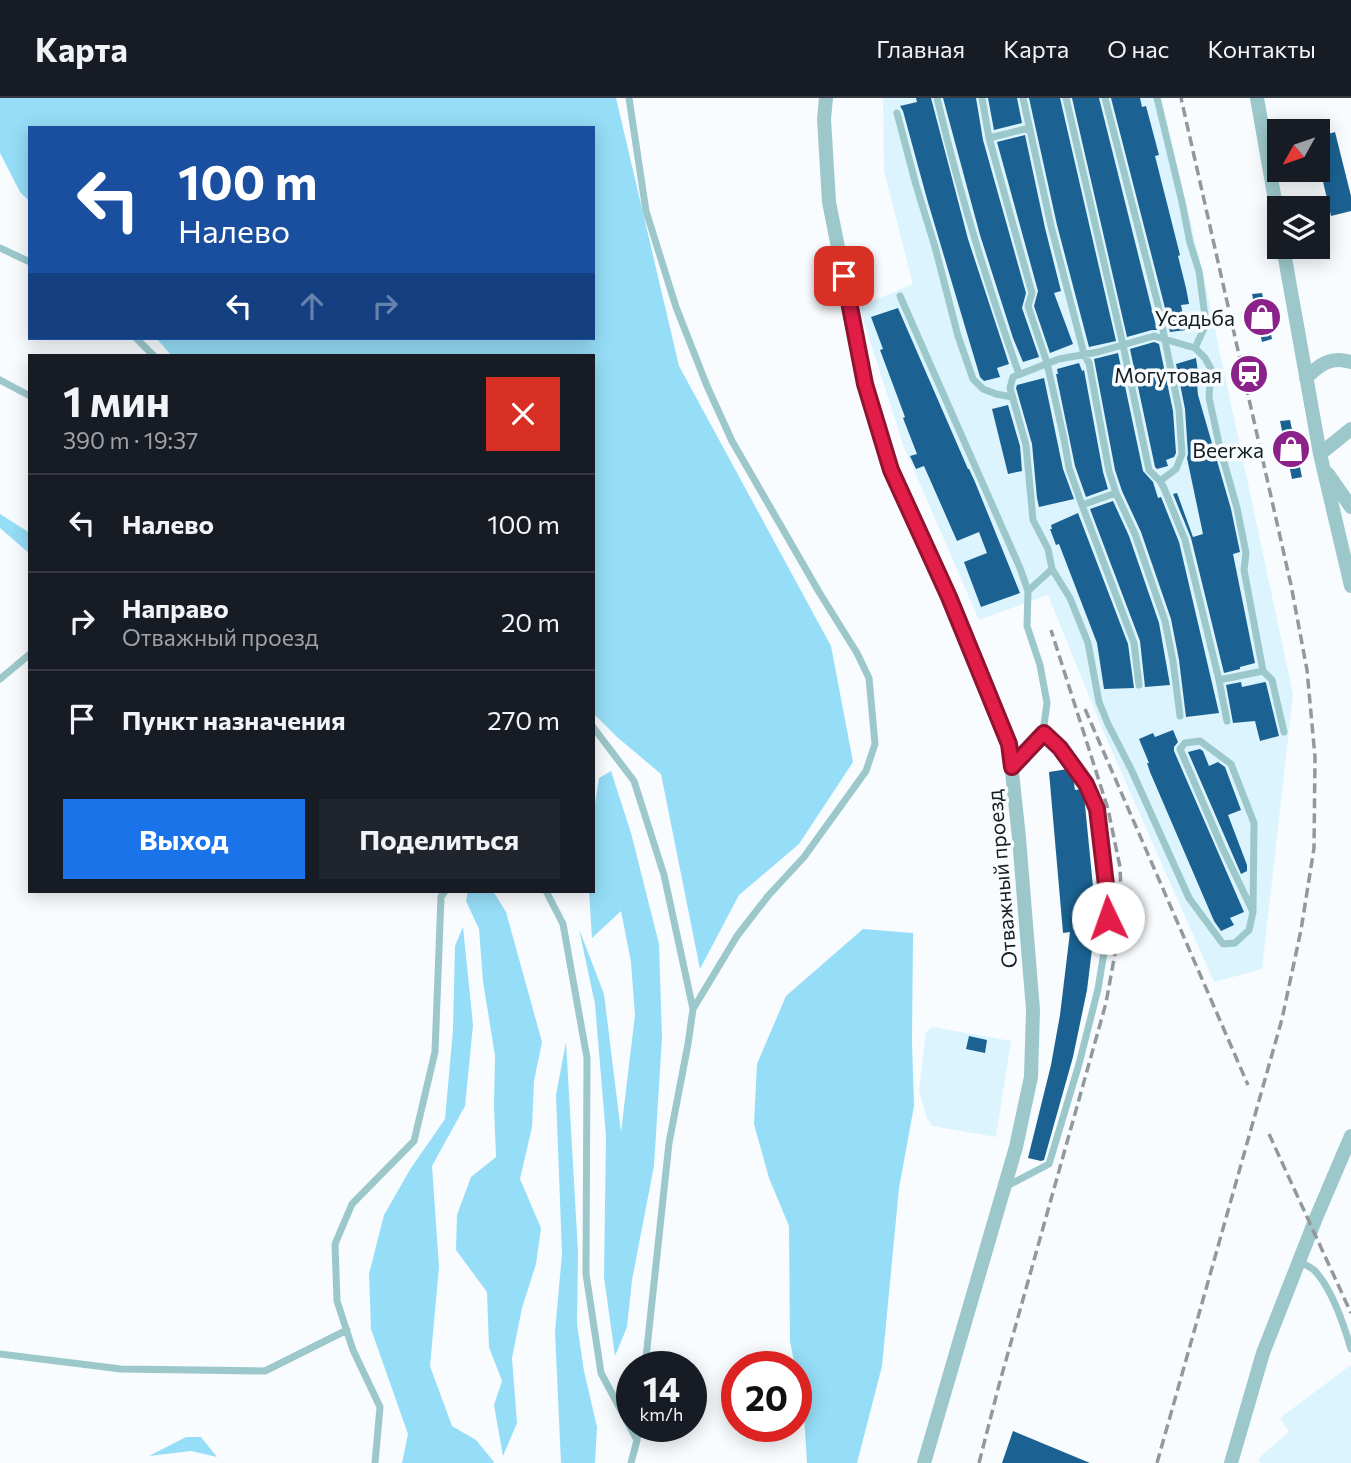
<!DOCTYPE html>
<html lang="ru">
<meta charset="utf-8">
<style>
:root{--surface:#171b24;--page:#20242c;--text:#f1f3f6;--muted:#9ea1a6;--line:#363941;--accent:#1a73e8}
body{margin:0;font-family:Commissioner,sans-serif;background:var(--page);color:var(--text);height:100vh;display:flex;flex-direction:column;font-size:26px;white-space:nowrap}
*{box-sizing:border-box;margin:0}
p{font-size:23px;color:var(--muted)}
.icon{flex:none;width:38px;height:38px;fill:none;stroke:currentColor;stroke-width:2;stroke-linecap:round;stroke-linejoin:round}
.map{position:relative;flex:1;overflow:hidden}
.sheet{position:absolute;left:28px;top:256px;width:567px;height:539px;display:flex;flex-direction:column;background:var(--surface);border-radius:0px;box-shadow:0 4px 18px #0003}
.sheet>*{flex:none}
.guide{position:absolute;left:28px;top:28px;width:567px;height:214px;border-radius:0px;box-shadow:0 4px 18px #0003;background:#1a4fa0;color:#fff;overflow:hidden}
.needle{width:46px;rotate:230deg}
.buttons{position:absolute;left:1267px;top:21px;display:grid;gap:14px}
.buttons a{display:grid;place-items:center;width:63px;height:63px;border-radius:0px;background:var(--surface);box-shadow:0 4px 18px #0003;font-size:35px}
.speed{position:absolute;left:616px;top:1253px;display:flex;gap:14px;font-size:35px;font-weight:700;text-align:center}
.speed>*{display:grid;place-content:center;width:91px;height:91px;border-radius:50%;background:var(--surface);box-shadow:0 4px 18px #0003;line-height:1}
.speed small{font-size:18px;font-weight:400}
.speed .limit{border:10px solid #d22;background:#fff;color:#111}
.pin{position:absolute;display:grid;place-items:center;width:60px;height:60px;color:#fff;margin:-30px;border-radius:14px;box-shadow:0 4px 10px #0006}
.me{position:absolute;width:77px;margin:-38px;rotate:357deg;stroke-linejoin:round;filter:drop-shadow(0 0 5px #0008)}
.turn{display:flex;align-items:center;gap:24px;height:147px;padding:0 35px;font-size:32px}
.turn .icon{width:91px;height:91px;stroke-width:2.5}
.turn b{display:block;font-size:49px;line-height:60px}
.lanes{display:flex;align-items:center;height:66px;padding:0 35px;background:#0003;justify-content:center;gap:35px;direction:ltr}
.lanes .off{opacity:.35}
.round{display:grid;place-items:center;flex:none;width:74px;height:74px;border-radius:0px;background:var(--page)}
.summary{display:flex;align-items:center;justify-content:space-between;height:119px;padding:0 35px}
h1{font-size:42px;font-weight:700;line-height:52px}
.action{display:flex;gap:14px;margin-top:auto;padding:14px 35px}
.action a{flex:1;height:80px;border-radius:0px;background:var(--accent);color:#fff;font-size:28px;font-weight:700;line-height:80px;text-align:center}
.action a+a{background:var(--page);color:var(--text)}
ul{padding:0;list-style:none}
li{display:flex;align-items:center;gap:21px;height:98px;padding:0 35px;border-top:2px solid var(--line)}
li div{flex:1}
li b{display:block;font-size:26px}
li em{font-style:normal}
header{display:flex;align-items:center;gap:42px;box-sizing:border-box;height:98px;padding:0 35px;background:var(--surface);border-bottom:2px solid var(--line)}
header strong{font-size:33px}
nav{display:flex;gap:38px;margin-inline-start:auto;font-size:24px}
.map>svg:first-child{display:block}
.built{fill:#dbf4fd}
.green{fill:#96ddf7}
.building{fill:#1b6292}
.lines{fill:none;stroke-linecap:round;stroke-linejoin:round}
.lane{stroke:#9cc8cb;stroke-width:7}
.street{stroke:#9cc8cb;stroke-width:14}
.rail{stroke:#92989b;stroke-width:3.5;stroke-dasharray:10 5;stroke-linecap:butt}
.route-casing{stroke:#92132f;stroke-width:18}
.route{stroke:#e11d48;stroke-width:12}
.labels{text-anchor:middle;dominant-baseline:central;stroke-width:7;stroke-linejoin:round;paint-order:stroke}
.poi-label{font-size:21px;fill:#161e21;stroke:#f8fcfe;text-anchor:end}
.street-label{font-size:21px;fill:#161e21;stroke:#f8fcfe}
</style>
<header>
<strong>Карта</strong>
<nav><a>Главная</a><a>Карта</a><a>О нас</a><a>Контакты</a></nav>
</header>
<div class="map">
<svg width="1351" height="1365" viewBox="0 0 1351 1365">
<rect width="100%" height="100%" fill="#f8fcfe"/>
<path class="built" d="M883,0h278l44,184 88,412 -31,275 -48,13 -110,-249 -56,-138 -69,25 -75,-173 -45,-140 54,-23 -29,-113z
M933,929l78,14 -15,96 -64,-11 -5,-8 -8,-27 7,-59z
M1351,1267v98h-90l-3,-4 31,-27 -9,-14z"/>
<path class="green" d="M0,0h616l63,268 152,280 22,116 -54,82 -60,51 -39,74 -39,-195 -44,-37 -24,-24v-358h-422l-15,-17h437v-210h-563v74l-10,-10 -20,-39z
M0,416l30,19v21l-30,-26z
M611,673l20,62 28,111 3,94 -8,128 -22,114 -5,47 -12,29 -11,-79 2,-141 -11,-132 -16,-75 25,65 17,138 14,-117 -4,-53 -10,-51 -29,27 -3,-47h4v-74l6,-39z
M468,793h25l13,21 36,130 -8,39 -2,46 -12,52 21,49 -5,36 -14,44 -10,50 5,65 -14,33 -9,-51 8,-24 -13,-34 -2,-55 -31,-42 1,-35 14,-38 25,-20 -2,-51 1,-50 -12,-75 -4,-52 -13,-28z
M463,829l10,98 -8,81 -33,60 7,101 -9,99 22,60 24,14 18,22 -1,1h-91l6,-29 -37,-105 -2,-55 15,-59 27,-47 34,-49 8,-89 2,-84z
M863,831l50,4 -1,109 2,64 -15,82 -17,178 -25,97h-50l-3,-47 -14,-75 -1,-115 -20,-48 -15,-54 3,-60 29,-68z
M566,944l12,210 -1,72 7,47 13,56 -2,36h-34l-6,-131 7,-78 -6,-159z
M186,1339h15l16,20 -26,-6 -42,5z"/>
<path class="building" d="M916,0h15l37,141 41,125 -12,4 3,9 -16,4 -4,-4 -53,-178 -24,-88 -3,-5 17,-4z
M943,0h33l7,42 43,153 -4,15 17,49 -16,5 -10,-24 -33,-103z
M988,0h29l5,25 -28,7z
M1029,0h31l56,243 -27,6 -32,-122z
M1072,0h27l58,232h-5l-25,7z
M1111,0h29l2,9 4,-1 13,49 -4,1 25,99 -2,1 8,32 3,16 -8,1 5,25 -16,2 -6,-28z
M1335,34l16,64v15l-20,5 -13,-56v-23z
M1025,37l20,93 16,63 -7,2 19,51 -23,9 -16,-47 4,-15 -41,-149z
M1262,195l10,46 -10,3 -10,-48z
M898,210l70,161h1l6,13 45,111 -39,14 -17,-45 23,-9 -8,-21 -22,9 -33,-75 -8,3 -6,-13 7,-2 -14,-36 2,-1 -25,-67 3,-1 -12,-32z
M1154,244l5,2 14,67 3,42 -2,4 -8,3 2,6 -11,3 -2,-2 -25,-118z
M1118,255l25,118 10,11 5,16 3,-1 18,45 40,171 -33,4 -7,-57 -8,-41 -30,-87 -19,-41 -7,-21 -21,-111z
M1196,260l2,14 6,-1v11l-7,2 1,11 33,114 9,43 -7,2 22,109 -15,4v2l-16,4 -33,-135 -18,-44 4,-1 16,44 10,-3 -16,-76 1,-4 -3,-45 -9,-45z
M1079,265l3,8 2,-1 19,102 5,17 -22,8 -11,-31 -19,-92h2l-1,-5z
M1044,280l19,91 11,30 -35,8 -2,-9 -5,-54 -16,-56 1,-3z
M1008,307l12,41 2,25 -14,3 -16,-65z
M1290,322l12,57 -10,2 -12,-58z
M1113,403l16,35 30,87 11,62 -25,2 -5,-46 -50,-132z
M1078,415l50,131 6,44 -30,1 -7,-46 -38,-99 -3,1 -6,-16h2l-1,-4z
M1241,584l1,5 23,-5 1,1 13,53 -19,5 -5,-20 -22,2 -7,-38z
M1173,632l5,12 -4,5v4l70,161 -14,6 4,7 -13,6 -7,-10 -64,-149 -3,-9h2l-10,-24 14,-6 2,4z
M1200,651l3,2 6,15 9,-4 7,5 16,43 -13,5 19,50v6l-6,3 -53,-122z
M1068,671l5,7 2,14 7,-1 2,6 12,122 -9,73 -14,67 -29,103 -3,1 -13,-3 23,-93 9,-50 10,-83 -7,1 -14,-161z
M969,938l18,4 -2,13 -19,-4z
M1013,1333l77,32h-88z"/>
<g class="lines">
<path class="lane" d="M629,0l17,113 30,96 31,79 25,55 87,151 38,61 12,25 6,66 -9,27 -62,86 -36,39 -31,40 -44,73 -5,35 -19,99 -24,224
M937,0c22,93 50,186 82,276
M982,0l7,40
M1023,0l28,128 33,128 5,9 20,108 7,22 19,41 30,87 8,40 7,55
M1066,0l57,247 26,125 11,11 4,7 21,52 34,140
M1105,0l53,207 21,105 3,44 -6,15 -16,12
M1157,0l25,104 8,41 9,28 7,53 -11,24
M897,15l19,72 19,62 23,89 15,43 10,10 13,5 16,3
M1029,30l-40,10 43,155 -4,13 19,57 17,76 5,29 13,37
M0,150l30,14
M900,198l120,272 8,23 -1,35 13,39 7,38 -4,29 -31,35
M136,240l17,17
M0,282l30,16
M1116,395l-34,12 52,138 5,42
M1052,471l18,29 18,45 11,59 9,22 23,45 58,129 34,46 12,-1 14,-13 4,-18 1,-89 -23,-59 -31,-23 -15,2 -5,6 42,98 31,65
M1028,493l24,-22 -4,-20 -15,-29 -7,-75 -16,-57 3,-11 46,-18 39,-7 56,-16 41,12 10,10 6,11 -2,29 4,18 7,32 17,60 9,45 -2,17 19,101 -44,9 8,41
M1263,573l9,9 12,52
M0,581l30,-25
M593,629l41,54 30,94 29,134
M546,793l17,33 24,134 -1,216 15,99 36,67
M1005,1089l44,-23 30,-100 19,-75 9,-55 2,-32 -12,-93 -11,-25 -25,-36 -18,-16
M1300,1163c4,3 10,6 14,9 18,18 30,55 37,79
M0,1256l121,15 144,2 82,-41
M375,1365l5,-56 -27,-57 -16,-49 -2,-57 17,-40 62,-63 21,-89 6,-155 4,-6
M631,1365l6,-23 2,-14"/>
<path class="street" d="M826,0l-2,21 5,83 36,182 26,86 58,127 60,147 10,94 14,172 -2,67 -15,70 -92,316
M1257,0l22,125
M1283,149l37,207 31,132
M1306,280c14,-14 25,-22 45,-16
M1320,356l31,-25
M1328,376l23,33
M1231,1365l32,-110 53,-135 35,-82"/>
<path class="rail" d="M1085,611l163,376
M1269,1036l82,179
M979,1365l20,-78 107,-382 16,-88 -2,-48 -12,-58 -57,-179
M1157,1365l125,-444 19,-89 13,-82 1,-91 -8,-87 -16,-85 -110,-487"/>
</g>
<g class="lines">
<defs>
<path id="route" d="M844,178l21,108 26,86 58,127 60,147 3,23 32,-34 16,15 26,36 11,25 11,93v16"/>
</defs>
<use href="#route" class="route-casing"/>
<use href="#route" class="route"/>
</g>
<defs>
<symbol id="shop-disc" viewBox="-11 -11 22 22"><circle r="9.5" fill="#8a2289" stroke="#f8fcfe"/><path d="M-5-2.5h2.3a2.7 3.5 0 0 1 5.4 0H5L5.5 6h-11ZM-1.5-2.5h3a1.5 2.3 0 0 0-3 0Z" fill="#fff"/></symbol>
<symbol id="station-disc" viewBox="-11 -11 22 22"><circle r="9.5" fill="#8a2289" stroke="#f8fcfe"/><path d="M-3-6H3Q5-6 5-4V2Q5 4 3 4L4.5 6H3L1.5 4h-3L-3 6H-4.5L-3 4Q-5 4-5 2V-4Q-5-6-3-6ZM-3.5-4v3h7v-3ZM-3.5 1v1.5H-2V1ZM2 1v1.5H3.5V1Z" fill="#fff"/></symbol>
</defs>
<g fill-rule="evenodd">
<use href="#shop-disc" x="1240" y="197" width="44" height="44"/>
<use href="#station-disc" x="1227" y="254" width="44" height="44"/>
<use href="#shop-disc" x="1269" y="329" width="44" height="44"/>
</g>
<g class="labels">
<g class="poi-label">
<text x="1235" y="219">Усадьба</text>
<text x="1222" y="276">Могутовая</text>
<text x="1264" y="351">Beerжа</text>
</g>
<g class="street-label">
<text transform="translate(1001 781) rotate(-95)">Отважный проезд</text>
</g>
</g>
</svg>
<div class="buttons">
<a><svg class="needle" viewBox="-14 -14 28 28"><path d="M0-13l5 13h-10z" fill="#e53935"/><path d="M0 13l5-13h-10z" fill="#9ea1a6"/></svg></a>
<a><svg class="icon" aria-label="layers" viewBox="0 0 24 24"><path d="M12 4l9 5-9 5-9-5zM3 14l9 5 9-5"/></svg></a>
</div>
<div class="speed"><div>14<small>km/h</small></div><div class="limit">20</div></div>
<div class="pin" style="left:844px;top:178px;background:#d93025"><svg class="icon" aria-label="arrive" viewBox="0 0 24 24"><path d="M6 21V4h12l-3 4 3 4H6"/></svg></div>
<svg class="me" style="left:1108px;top:820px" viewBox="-20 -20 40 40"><circle r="19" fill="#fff"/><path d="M0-13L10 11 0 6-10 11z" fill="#e11d48"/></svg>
<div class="guide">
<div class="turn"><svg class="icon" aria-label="left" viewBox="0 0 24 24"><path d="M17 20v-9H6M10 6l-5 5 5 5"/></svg><div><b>100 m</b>Налево</div></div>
<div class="lanes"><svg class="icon" aria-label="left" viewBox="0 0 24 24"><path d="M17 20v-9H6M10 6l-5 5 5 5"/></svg><svg class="icon off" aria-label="ahead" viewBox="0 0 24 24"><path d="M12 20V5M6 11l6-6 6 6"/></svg><svg class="icon off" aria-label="right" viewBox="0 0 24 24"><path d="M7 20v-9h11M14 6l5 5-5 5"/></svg></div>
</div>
<section class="sheet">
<div class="summary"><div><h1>1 мин</h1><p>390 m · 19:37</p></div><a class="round" style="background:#d93025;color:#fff"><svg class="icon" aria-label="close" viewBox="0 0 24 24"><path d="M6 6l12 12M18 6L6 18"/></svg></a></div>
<ul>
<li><svg class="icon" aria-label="left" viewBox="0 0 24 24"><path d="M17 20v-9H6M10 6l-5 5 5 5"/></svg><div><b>Налево</b></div><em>100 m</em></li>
<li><svg class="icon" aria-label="right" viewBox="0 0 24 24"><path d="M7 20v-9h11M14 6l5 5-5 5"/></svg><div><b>Направо</b><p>Отважный проезд</p></div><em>20 m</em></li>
<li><svg class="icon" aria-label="arrive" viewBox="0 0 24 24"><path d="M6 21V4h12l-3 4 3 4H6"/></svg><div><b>Пункт назначения</b></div><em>270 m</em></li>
</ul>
<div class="action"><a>Выход</a><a>Поделиться</a></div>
</section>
</div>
